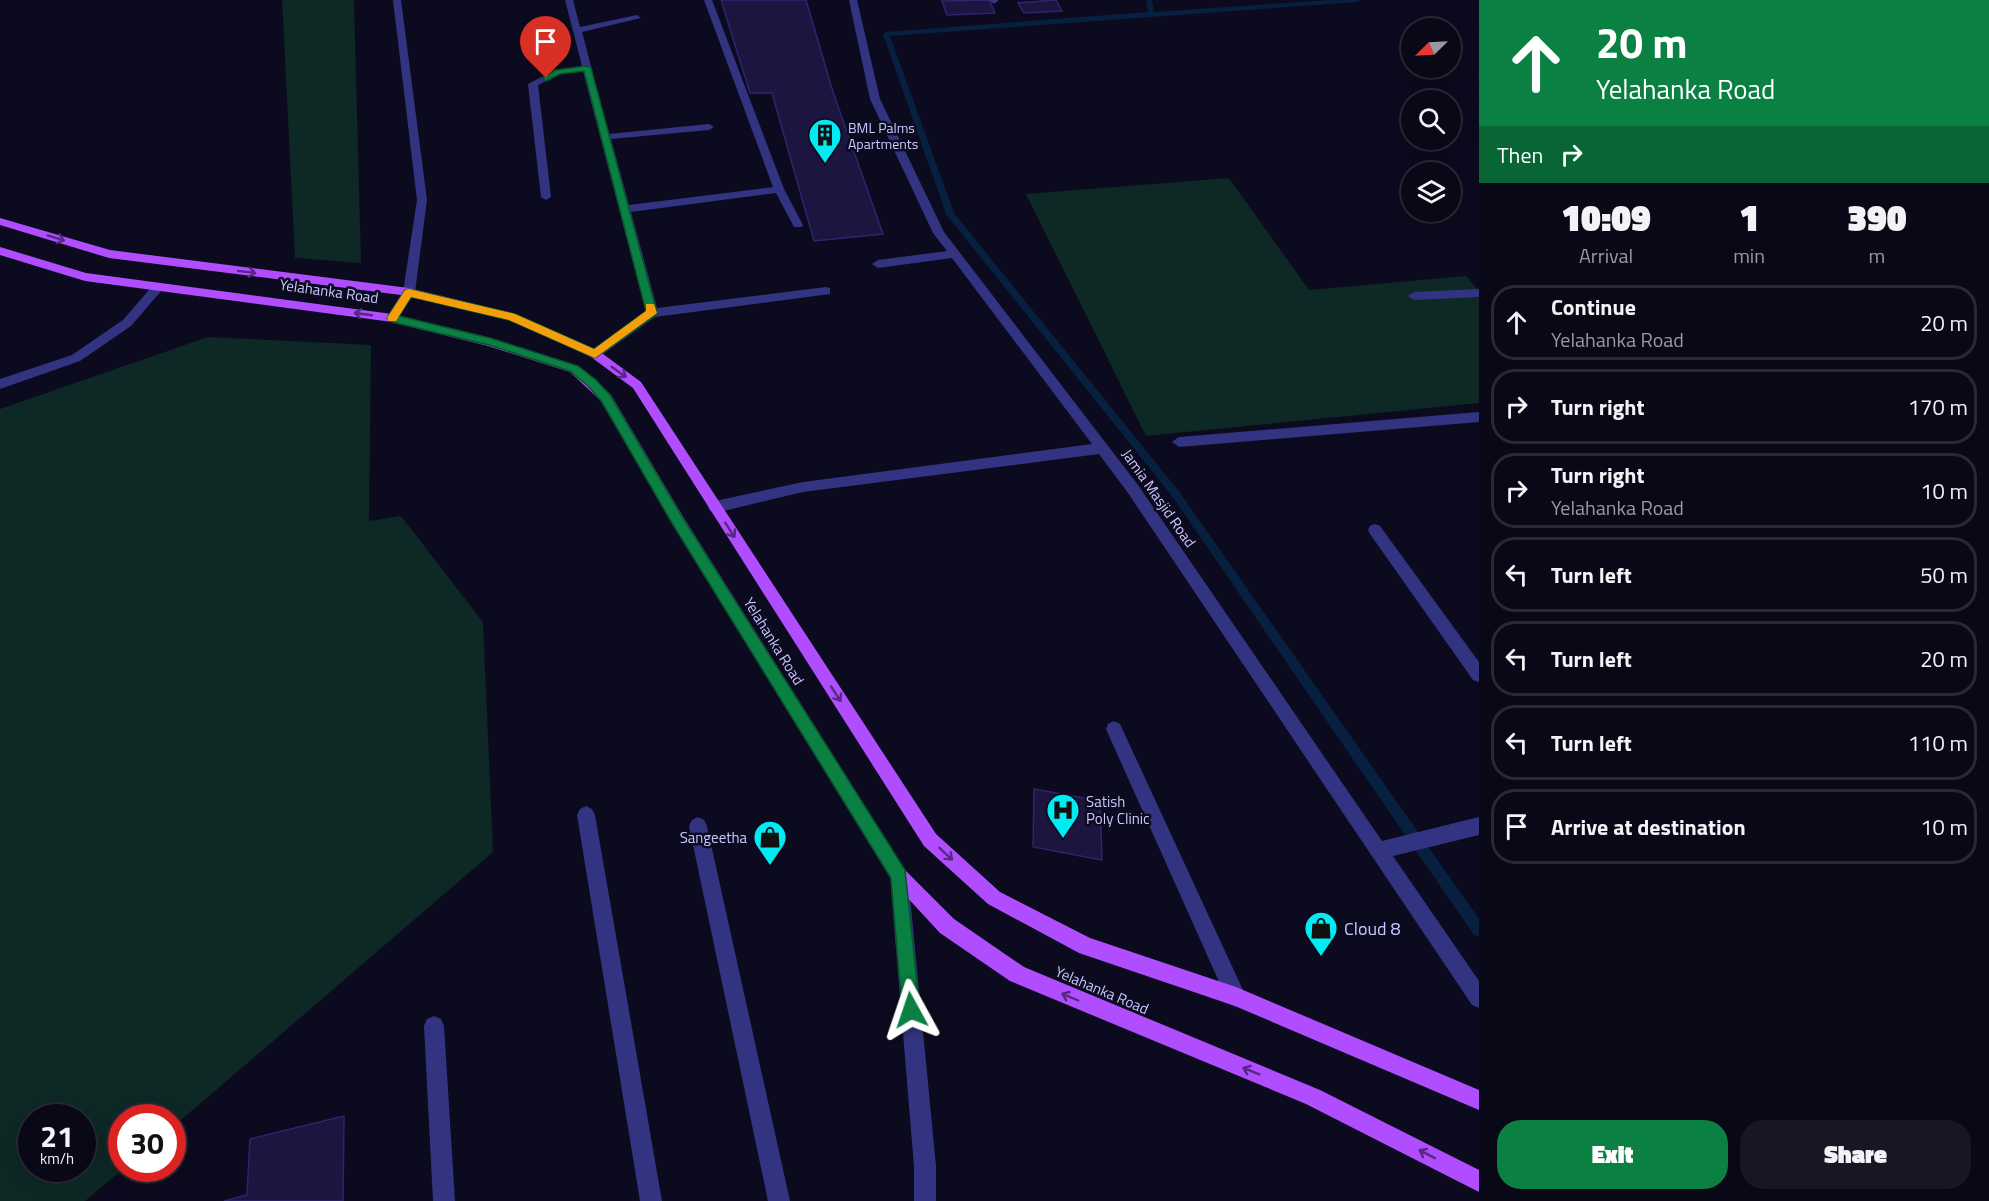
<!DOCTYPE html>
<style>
:root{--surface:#090816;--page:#171623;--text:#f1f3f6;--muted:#999aa1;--line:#292935;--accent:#0b8043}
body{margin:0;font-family:"Titillium Web",sans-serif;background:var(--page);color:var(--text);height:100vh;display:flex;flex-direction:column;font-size:22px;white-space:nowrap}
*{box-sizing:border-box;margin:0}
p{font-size:20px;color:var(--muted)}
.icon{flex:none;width:33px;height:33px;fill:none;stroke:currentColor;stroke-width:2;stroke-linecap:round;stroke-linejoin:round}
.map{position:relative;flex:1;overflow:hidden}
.side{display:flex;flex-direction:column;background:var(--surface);width:510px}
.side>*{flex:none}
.guide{background:#0b8043;color:#fff;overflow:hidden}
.needle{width:39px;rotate:246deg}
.buttons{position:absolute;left:1401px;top:18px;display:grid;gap:12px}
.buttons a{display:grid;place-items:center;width:60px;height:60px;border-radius:50%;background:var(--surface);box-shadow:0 6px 24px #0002,0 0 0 2px var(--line);font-size:30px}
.speed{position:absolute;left:18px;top:1104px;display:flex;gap:12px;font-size:30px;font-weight:700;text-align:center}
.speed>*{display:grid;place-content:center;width:78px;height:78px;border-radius:50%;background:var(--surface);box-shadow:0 6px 24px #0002,0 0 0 2px var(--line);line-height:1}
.speed small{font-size:15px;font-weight:400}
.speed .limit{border:9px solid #d22;background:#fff;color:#111}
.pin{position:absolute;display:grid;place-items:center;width:51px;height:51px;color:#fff;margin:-62px -26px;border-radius:50% 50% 50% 0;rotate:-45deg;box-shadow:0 0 6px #0007}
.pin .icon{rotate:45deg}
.me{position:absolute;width:66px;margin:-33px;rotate:355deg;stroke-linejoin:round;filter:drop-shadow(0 0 4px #0008)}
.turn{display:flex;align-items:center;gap:21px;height:126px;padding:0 18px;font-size:27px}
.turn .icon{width:78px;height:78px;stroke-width:2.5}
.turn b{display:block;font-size:42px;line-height:51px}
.then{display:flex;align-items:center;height:57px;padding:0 18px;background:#0003;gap:12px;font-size:22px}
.eta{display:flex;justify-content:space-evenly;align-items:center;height:102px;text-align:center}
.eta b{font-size:36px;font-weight:800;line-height:42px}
.cta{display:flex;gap:12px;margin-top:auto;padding:12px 18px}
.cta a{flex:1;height:69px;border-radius:24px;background:var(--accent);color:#fff;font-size:24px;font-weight:800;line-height:69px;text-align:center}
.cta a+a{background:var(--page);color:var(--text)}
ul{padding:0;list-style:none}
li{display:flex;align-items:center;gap:18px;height:75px;margin:0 12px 9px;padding:0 6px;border:3px solid var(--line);border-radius:24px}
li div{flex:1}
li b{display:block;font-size:22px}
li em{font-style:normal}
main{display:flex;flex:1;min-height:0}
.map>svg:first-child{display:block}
.green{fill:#0d2825;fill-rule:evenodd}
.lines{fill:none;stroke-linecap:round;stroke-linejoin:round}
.stream{fill:#072040;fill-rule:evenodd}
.building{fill:#1b1540;stroke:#2e256e;stroke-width:1.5}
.minor{fill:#323481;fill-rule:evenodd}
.major{fill:#b04eff;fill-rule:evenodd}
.oneway{stroke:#562983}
.route{fill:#0b8043;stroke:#07532c;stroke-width:1.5}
.slow{fill:#f59e0b}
.labels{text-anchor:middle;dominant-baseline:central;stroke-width:5;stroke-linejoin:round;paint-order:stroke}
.far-poi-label{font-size:14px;fill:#cac7ff;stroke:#0c0a1e;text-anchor:start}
.street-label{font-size:15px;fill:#cac7ff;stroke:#0c0a1e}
.poi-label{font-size:15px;fill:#cac7ff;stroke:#0c0a1e;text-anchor:start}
.near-poi-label{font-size:18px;fill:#cac7ff;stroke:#0c0a1e;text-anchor:start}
</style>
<main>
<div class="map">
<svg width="1479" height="1201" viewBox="0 0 1479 1201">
<rect width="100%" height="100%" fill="#0c0a1e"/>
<path class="green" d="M282,0h72l7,263 -66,-5z
M1229,178l80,112 157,-14 13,15v112l-333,33 -120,-242z
M208,337l163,8 -2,176 32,-5 82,106 10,230 -320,275 -1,-9h-50v50l1,1 -38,32h-85v-792zM32,1118h50v50h-50z"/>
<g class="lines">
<path class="stream" d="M1146,0h6l2,12 176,-12h30l-3,2 -467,34 64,177 224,277 301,429v17l-5,-1 -302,-439 -226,-282 -63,-180 3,-2 262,-20z"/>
</g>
<path class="building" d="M721,0h85l27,92 50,142 -69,7 -42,-148h-22z
M989,0l6,13 -48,2 -5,-14z
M1056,0l6,11 -38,2 -6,-10z
M1034,789l66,12 2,59 -69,-13z
M344,1116l-1,85h-119l23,-6 3,-56z"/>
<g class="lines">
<path class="minor" d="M393,0h8l26,200 -12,92 -19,29 -4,1 -6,-4 17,-26 14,-92z
M565,0h8l7,27 57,-12 4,3 -59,14 27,102 100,-10 5,3 -5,3 -98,9 18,66 144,-18 -69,-187h8l72,189 19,36 -1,2h-8l-18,-34 -145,19 26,96 169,-21 4,1v6l-175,23 -56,40h-8l-2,-3 2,-3 55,-39 -63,-241 -23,3 -22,11 13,112 -5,3 -5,-3 -13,-113 27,-14 27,-4z
M849,0h8l23,99 64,133 194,253 244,356 97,-24v18l-86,21 86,125v27l-7,-3 -344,-512 -29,-39 -296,38 -88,21 -5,-2 -2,-4 2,-4 5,-2 88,-19 289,-38 -140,-186 -74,10 -6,-4 6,-4 69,-9 -14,-18 -63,-134z
M989,0h9v1l-4,3z
M158,283l4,1v6l-31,36 -51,35 -80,28v-10l72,-24 51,-35 31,-36z
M1479,289v8l-65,3 -6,-4 6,-4z
M1479,412v10l-300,25 -7,-5 7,-5z
M1375,524l5,2 99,136v20l-6,-2 -103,-146 -2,-4 2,-4z
M1114,721l6,3 123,266 3,7 -3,7 -7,3 -7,-3 -123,-275 2,-5z
M586,806l6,3 3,6 67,386h-22l-63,-386 3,-6z
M698,817l6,3 3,6 83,375h-22l-79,-375 3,-6z
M899,867l6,3 3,6 28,290v35h-22v-35l-24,-290 3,-6z
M434,1016l7,3 3,7 11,175h-22l-9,-175 3,-7z"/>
<path class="major" d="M0,218l110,32 299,38 103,25 87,38 42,31 295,452 64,58 90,46 146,49 243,103v20l-244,-104 -156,-53 -91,-49 -64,-58 -291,-458 -42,-31 -82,-37 -100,-24 -300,-38 -109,-33z
M0,247l86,26 306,41 98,24 88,28 33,29 71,120 223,355 49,49 70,48 296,123 159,80v22l-173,-88 -296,-123 -70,-48 -47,-51 -221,-359 -71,-122 -31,-29 -82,-26 -96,-24 -307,-41 -85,-26z"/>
</g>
<defs><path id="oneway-shaft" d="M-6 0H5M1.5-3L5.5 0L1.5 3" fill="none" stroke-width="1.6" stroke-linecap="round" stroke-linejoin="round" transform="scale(1.5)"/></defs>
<g class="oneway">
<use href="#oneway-shaft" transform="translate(56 238) rotate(17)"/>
<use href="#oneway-shaft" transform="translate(247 272) rotate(7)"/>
<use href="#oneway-shaft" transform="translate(363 314) rotate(-172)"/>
<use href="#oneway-shaft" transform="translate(619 372) rotate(36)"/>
<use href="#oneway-shaft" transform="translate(730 530) rotate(57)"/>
<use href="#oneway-shaft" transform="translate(836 694) rotate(57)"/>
<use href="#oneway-shaft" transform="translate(946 854) rotate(43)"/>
<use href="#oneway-shaft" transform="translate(1070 997) rotate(-157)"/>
<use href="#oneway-shaft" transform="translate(1251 1071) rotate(-158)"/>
<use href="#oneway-shaft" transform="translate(1427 1154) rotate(-153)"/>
</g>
<path class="route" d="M587,66l4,2 66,245 -1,2 -61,43 -86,-38 -98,-23 -12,19 91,22 88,28 18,14 14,15 71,120 224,355 15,140 -3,6 -6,3 -6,-3 -3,-6 -11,-132 -219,-355 -70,-121 -14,-16 -18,-15 -81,-26 -97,-23 -5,-4 18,-28 4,-1 106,25 79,35 52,-38 -62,-240 -24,3 -14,7 -4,-3 13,-8z"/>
<path class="slow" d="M409,289l106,25 79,35 52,-38v-7h8l3,9 -62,45 -86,-38 -98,-23 -15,24h-7l-2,-3 18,-28z"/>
<defs>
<symbol id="building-pin" viewBox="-11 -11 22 30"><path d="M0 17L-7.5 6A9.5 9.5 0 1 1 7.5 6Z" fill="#00ebf2" stroke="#0c0a1e"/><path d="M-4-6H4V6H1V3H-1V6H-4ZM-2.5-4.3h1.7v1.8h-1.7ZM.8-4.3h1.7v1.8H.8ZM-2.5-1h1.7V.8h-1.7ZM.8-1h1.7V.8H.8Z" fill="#111"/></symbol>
<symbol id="hospital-pin" viewBox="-11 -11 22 30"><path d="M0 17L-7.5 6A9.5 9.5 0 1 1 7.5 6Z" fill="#00ebf2" stroke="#0c0a1e"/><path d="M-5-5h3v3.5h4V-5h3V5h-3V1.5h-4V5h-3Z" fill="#111"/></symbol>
<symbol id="shop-pin" viewBox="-11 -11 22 30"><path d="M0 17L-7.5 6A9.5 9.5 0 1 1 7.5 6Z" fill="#00ebf2" stroke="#0c0a1e"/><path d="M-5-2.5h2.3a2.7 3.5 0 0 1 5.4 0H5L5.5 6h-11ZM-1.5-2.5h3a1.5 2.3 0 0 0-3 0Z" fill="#111"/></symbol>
</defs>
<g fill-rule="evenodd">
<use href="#building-pin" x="806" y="116" width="38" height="52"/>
<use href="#hospital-pin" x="1044" y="791" width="38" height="52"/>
<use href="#shop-pin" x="751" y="818" width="38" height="52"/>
<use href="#shop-pin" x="1302" y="909" width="38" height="52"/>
</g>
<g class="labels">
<g class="far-poi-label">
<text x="848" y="127">BML Palms<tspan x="848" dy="16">Apartments</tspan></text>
</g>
<g class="street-label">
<text transform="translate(329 291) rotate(8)">Yelahanka Road</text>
<text transform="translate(1159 498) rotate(55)">Jamia Masjid Road</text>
<text transform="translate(774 641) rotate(58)">Yelahanka Road</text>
<text transform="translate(1102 990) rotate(23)">Yelahanka Road</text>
</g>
<g class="poi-label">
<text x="1086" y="801">Satish<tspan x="1086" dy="17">Poly Clinic</tspan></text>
<text x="747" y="837" text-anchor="end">Sangeetha</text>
</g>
<g class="near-poi-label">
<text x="1344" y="928">Cloud 8</text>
</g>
</g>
</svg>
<div class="buttons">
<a><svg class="needle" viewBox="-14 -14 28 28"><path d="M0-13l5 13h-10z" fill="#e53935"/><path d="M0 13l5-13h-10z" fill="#999aa1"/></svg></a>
<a><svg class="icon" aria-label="search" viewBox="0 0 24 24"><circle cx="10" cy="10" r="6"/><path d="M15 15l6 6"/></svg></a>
<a><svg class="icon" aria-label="layers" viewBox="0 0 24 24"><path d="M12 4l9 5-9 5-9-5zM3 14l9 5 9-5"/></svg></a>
</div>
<div class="speed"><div>21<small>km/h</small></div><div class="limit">30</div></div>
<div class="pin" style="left:546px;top:78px;background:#d93025"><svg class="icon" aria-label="arrive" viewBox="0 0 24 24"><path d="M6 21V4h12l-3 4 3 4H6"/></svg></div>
<svg class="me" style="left:911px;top:1010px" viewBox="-20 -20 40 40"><path d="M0-17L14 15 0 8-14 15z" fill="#0b8043" stroke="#fff" stroke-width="4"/></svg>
</div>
<section class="side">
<div class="guide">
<div class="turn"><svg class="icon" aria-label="ahead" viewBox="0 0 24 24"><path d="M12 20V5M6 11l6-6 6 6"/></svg><div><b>20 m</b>Yelahanka Road</div></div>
<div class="then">Then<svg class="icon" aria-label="right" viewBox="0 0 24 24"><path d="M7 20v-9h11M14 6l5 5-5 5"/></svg></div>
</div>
<div class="eta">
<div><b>10:09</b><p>Arrival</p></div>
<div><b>1</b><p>min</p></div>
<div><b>390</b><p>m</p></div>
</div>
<ul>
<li><svg class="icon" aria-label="ahead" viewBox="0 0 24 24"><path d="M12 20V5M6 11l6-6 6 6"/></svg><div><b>Continue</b><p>Yelahanka Road</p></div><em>20 m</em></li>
<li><svg class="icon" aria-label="right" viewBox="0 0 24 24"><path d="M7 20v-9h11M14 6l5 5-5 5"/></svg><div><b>Turn right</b></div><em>170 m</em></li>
<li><svg class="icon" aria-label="right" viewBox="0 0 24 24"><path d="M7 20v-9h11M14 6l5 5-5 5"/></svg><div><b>Turn right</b><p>Yelahanka Road</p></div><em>10 m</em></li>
<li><svg class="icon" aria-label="left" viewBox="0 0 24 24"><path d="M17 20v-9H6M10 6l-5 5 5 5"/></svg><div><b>Turn left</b></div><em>50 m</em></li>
<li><svg class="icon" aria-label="left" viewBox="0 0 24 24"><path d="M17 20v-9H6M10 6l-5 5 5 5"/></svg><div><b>Turn left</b></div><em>20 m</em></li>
<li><svg class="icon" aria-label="left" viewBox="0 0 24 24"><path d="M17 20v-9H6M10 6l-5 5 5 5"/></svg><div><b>Turn left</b></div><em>110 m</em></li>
<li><svg class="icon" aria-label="arrive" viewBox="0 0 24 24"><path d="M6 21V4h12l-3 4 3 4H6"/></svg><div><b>Arrive at destination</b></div><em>10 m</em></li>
</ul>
<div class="cta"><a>Exit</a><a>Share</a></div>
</section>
</main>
